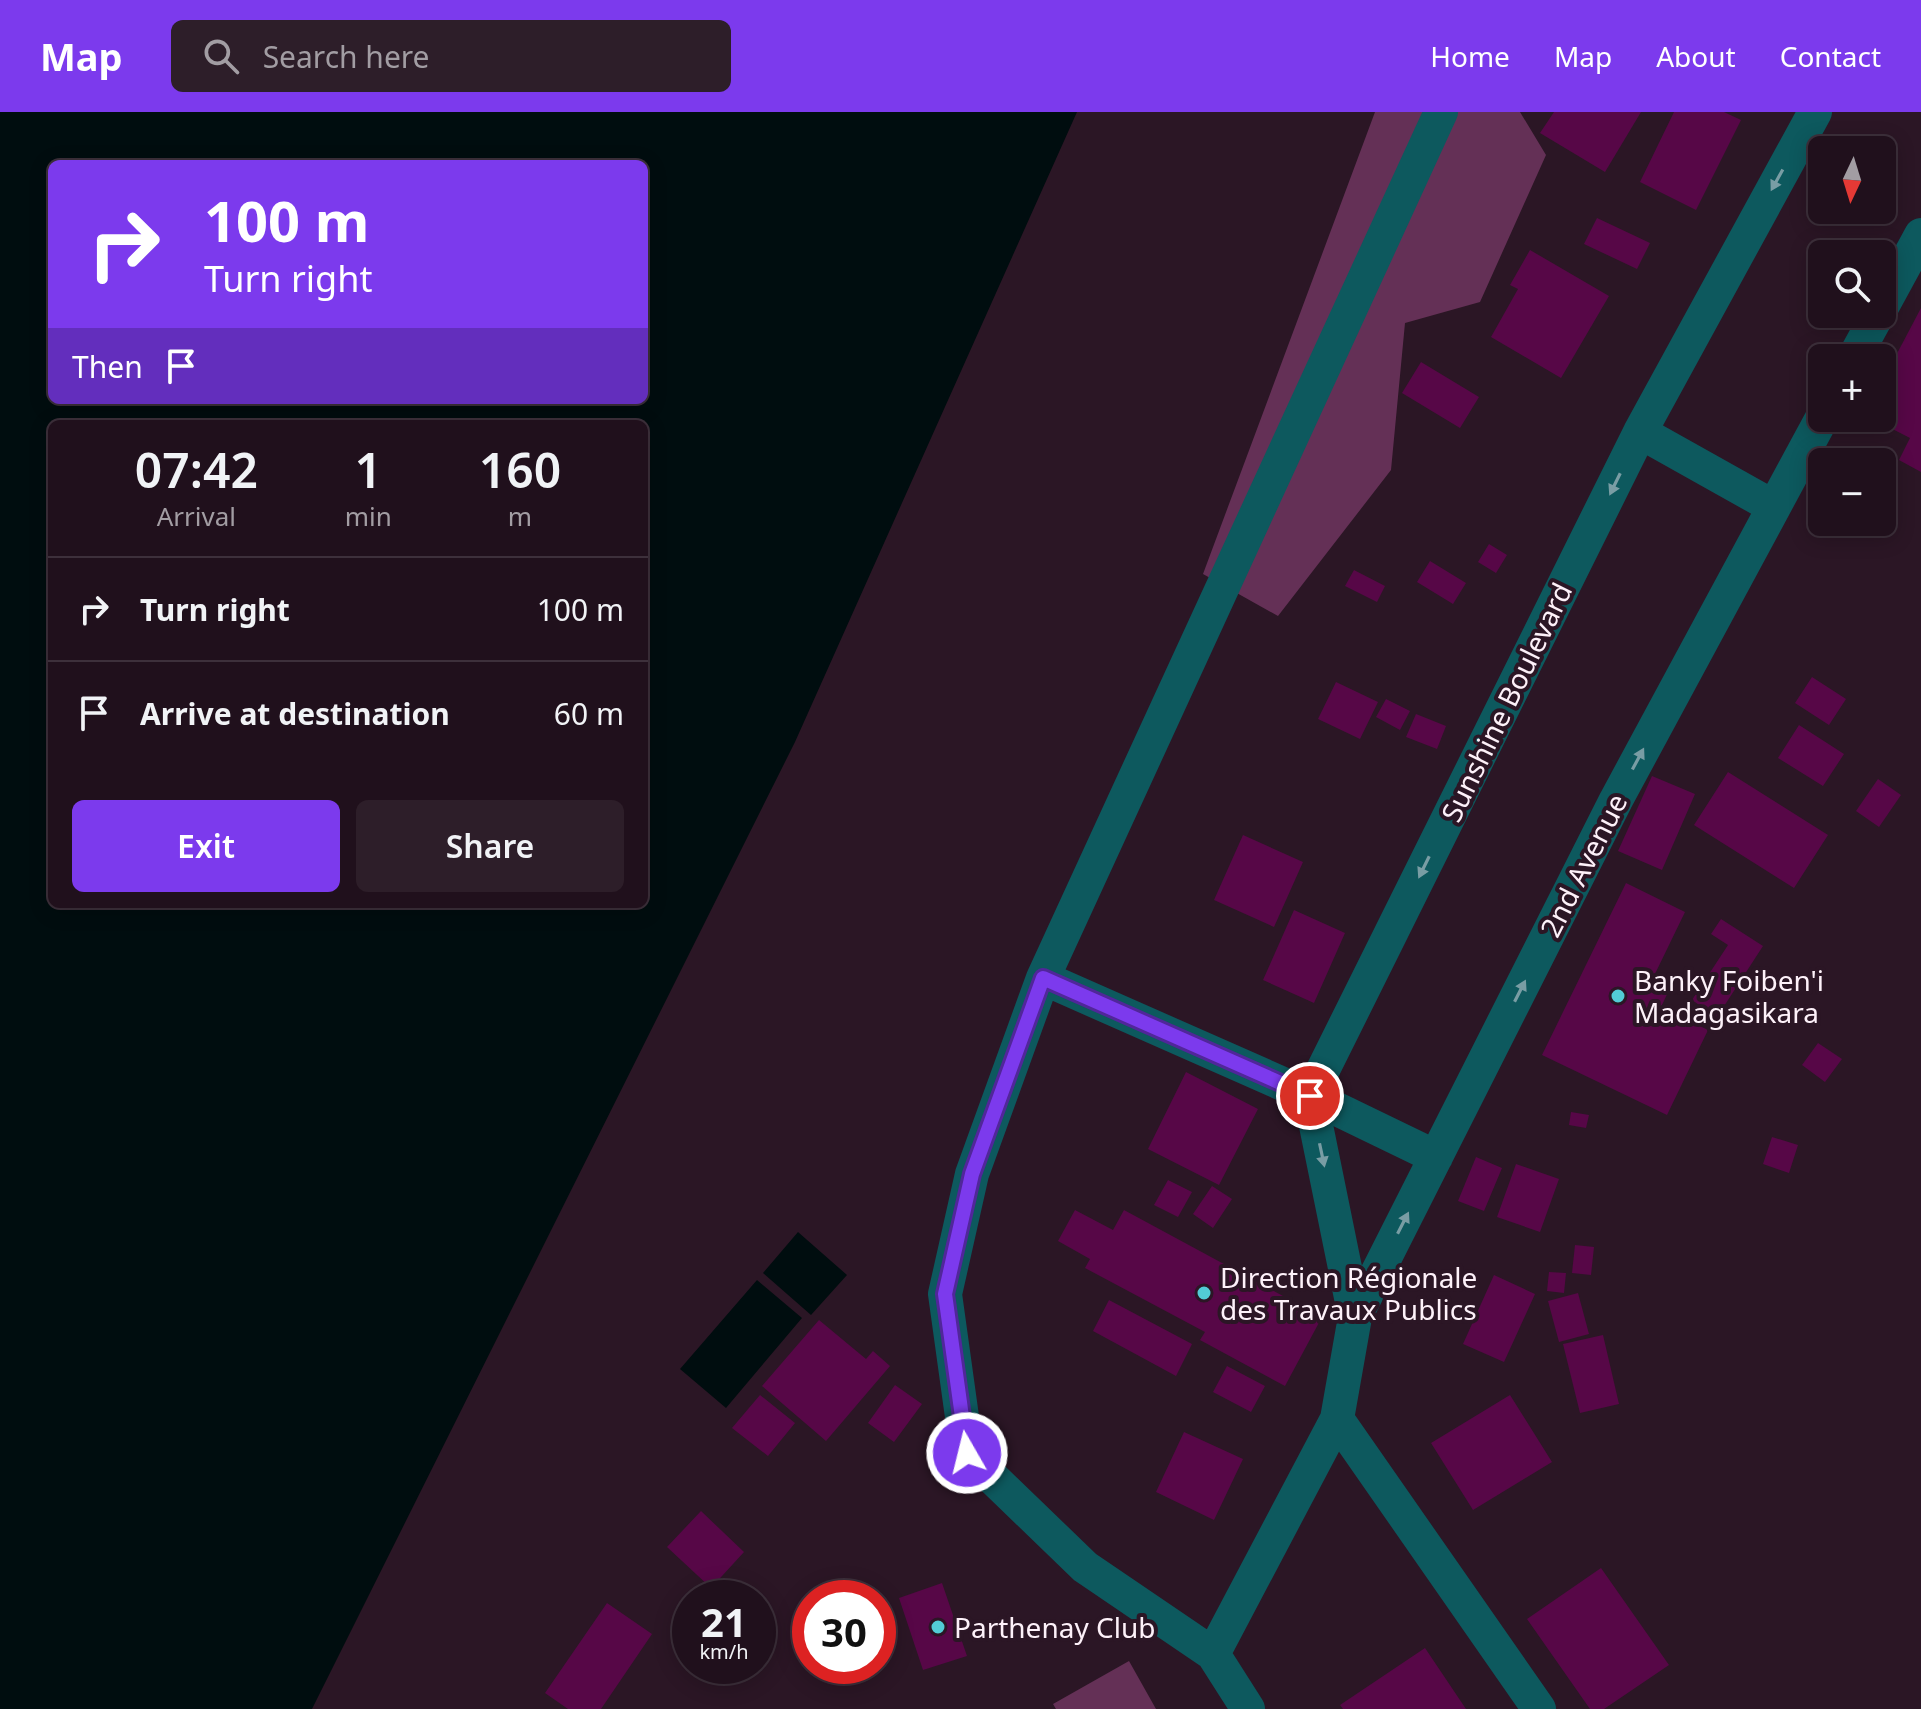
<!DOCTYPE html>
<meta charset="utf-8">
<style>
:root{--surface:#20101c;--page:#2d1e29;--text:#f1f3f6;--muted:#a29da3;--line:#3d303b;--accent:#7c3aed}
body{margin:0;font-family:"Noto Sans",sans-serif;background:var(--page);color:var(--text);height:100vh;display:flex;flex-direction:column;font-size:30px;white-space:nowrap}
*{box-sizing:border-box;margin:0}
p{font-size:26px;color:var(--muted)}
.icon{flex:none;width:44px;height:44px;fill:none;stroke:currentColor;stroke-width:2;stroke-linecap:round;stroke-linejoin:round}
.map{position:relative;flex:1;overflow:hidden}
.panel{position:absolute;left:48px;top:308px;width:600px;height:488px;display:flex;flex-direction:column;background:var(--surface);border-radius:12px;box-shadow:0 4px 20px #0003,0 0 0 2px var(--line)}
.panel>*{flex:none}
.guide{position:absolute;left:48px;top:48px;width:600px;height:244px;border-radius:12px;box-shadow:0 4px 20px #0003,0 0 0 2px var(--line);background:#7c3aed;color:#fff;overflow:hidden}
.needle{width:52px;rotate:184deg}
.controls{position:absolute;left:1808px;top:24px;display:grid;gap:16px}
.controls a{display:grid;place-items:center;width:88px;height:88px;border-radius:12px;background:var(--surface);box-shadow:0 4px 20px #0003,0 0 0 2px var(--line);font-size:40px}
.speed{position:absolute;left:672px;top:1468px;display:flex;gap:16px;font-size:40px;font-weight:700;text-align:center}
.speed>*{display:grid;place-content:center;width:104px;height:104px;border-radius:50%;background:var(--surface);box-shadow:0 4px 20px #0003,0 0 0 2px var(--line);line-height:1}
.speed small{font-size:20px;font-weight:400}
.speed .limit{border:12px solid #d22;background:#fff;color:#111}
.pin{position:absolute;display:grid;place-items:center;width:68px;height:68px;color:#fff;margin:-34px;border:4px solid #fff;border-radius:50%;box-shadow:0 2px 8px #0007}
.me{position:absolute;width:88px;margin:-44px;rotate:352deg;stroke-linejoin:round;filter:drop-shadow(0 0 6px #0008)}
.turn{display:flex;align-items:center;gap:28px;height:168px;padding:0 24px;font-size:36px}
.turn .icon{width:104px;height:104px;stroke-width:2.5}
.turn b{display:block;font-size:56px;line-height:68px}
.then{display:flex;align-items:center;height:76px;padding:0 24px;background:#0003;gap:16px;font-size:30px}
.eta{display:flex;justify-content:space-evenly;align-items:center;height:136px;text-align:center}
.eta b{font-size:48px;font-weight:600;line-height:56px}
.cta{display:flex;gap:16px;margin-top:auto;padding:16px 24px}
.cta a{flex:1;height:92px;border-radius:12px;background:var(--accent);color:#fff;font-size:32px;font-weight:600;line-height:92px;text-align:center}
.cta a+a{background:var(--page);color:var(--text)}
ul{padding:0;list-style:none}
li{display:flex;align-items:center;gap:24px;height:104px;padding:0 24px;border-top:2px solid var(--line)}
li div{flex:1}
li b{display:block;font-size:30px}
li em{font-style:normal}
header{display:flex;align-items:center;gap:48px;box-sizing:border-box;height:112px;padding:0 40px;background:var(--accent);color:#fff}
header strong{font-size:38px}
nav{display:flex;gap:44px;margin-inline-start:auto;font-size:28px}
.search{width:560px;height:72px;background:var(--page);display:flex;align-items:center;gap:20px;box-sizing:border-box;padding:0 28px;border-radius:12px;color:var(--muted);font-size:30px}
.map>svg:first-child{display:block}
.green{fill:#643056}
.water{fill:#000d0f;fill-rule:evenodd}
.building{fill:#570747}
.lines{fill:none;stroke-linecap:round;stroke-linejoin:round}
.minor{stroke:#0d595e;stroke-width:34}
.oneway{fill:#799da4}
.route-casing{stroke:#51269a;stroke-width:20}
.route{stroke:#7c3aed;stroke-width:14}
.poi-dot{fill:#52ccd6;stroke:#2b1625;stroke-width:3}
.labels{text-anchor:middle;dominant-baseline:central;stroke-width:8;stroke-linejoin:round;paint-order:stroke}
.street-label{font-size:28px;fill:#fdf1f9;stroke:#2b1625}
.poi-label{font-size:28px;fill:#fdf1f9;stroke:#2b1625;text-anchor:start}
</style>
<header>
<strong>Map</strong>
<div class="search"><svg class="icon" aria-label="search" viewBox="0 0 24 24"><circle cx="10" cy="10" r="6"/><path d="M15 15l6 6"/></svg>Search here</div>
<nav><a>Home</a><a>Map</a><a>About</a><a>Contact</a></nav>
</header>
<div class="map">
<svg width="1921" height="1597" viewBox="0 0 1921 1597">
<rect width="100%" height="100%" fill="#2b1625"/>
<path class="green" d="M1375,0h145l26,43 -66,147 -75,21 -14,147 -113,146 -75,-42z
M1129,1549l27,48h-100l-3,-5z"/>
<path class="water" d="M0,0h1077l-282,630 -483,967h-312zM52,52h592v236h-592zM52,312h592v480h-592z
M798,1120l49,43 -36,40 -48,-42z
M757,1168l45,38 -76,90 -46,-39z"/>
<path class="building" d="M1554,0h87l-36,60 -65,-39z
M1674,0h50l17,8 -45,90 -56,-28z
M1597,106l53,25 -13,26 -53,-25z
M1530,138l79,46 -48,82 -70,-41 27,-48 -8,-4z
M1921,196v164l-22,-12 11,-22 -39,-20h11v-36z
M1421,250l58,35 -19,31 -58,-35z
M1489,432l18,11 -11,18 -18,-11z
M1430,449l36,22 -13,21 -36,-22z
M1354,458l31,16 -8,16 -32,-16z
M1812,565l34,22 -17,26 -34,-22z
M1336,570l42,20 -18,37 -42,-20z
M1386,587l24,12 -10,19 -24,-13z
M1416,602l30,12 -9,23 -31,-12z
M1799,613l45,29 -21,32 -45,-28z
M1728,660l100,63 -34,53 -100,-63z
M1652,664l43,18 -33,76 -44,-19z
M1878,667l23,16 -22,32 -23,-16z
M1243,723l60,27 -29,65 -60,-27z
M1626,771l59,29 -32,66 18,8 -10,21 47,23 -41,85 -125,-60z
M1294,798l51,23 -31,70 -51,-23z
M1721,807l42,27 -46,71 -25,-17 36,-55 -17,-11z
M1818,931l24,16 -17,23 -23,-17z
M1186,960l72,37 -39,76 -71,-36z
M1571,1000l18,3 -3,13 -17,-3z
M1772,1025l26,8 -9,28 -26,-9z
M1476,1045l26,11 -18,43 -26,-10z
M1516,1052l43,15 -19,53 -43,-15z
M1168,1068l24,12 -14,25 -24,-12z
M1212,1074l20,13 -19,29 -20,-14z
M1075,1098l38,20 11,-20 198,107 -37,69 -85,-46 5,-8 -120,-64 5,-9 -32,-18z
M1575,1133l19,2 -3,28 -19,-2z
M1549,1160l17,1 -2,20 -17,-2z
M1494,1163l41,19 -31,68 -41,-18z
M1578,1181l11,41 -30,8 -11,-41z
M1109,1188l83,44 -16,32 -83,-45z
M819,1208l47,39 7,-8 17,15 -64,75 -64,-55z
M1603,1223l16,69 -39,9 -17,-69z
M1227,1254l38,20 -14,26 -38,-20z
M895,1273l27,19 -28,38 -26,-19z
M760,1283l35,28 -27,33 -36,-28z
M1510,1283l42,67 -79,48 -42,-67z
M1184,1320l59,27 -29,61 -58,-28z
M701,1399l43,41 -33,36 -44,-41z
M1601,1456l68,97 -65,44h-14l-63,-90z
M942,1471l25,73 -44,14 -24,-72z
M607,1491l45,31 -51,75h-33l-23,-16z
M1425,1536l41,61h-123l-3,-4z"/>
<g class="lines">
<path class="minor" d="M1882,195l39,-72
M1854,246l24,-44
M1640,320l134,75
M1043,866l398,-866
M1355,1205l-45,-221 330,-664 175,-320
M1213,1542l-128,-87 -118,-114 -22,-159 27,-120 71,-196 267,118 126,61
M1248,1597l-35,-55 124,-235
M1539,1597l-202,-290 18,-102 261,-517 206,-382"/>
</g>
<defs><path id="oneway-solid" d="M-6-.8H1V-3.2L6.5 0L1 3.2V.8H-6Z" transform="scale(2)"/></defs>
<g class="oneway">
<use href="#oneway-solid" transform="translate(1777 68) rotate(119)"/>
<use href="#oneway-solid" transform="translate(1615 372) rotate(116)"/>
<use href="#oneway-solid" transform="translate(1638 647) rotate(-62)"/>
<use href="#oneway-solid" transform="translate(1424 755) rotate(116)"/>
<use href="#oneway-solid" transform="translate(1520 879) rotate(-63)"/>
<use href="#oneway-solid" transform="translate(1322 1043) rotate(78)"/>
<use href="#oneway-solid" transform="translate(1403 1111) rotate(-63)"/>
</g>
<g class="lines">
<defs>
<path id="route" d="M967,1341l-22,-159 27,-120 71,-196 267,118"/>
</defs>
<use href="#route" class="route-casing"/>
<use href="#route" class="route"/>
</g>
<g class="poi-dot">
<circle cx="1618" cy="884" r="8"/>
<circle cx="1204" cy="1181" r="8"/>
<circle cx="938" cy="1515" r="8"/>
</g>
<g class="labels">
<g class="street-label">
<text transform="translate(1506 590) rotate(-64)">Sunshine Boulevard</text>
<text transform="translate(1583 753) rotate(-63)">2nd Avenue</text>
</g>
<g class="poi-label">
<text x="1634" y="868">Banky Foiben'i<tspan x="1634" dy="32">Madagasikara</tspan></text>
<text x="1220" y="1165">Direction Régionale<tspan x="1220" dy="32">des Travaux Publics</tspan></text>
<text x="954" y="1515">Parthenay Club</text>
</g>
</g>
</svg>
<div class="controls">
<a><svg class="needle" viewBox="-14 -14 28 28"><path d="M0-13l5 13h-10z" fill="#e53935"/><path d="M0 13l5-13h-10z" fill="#a29da3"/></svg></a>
<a><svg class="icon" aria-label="search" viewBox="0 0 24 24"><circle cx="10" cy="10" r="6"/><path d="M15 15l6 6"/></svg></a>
<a>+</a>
<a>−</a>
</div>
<div class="speed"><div>21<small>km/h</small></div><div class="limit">30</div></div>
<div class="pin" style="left:1310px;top:984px;background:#d93025"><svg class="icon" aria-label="arrive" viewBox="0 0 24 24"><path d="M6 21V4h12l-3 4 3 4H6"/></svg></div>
<svg class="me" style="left:967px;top:1341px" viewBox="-20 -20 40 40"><circle r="17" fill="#7c3aed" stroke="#fff" stroke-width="3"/><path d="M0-11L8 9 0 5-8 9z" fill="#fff"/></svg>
<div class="guide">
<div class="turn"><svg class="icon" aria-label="right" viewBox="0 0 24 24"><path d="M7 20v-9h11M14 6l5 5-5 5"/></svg><div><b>100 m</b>Turn right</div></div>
<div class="then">Then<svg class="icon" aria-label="arrive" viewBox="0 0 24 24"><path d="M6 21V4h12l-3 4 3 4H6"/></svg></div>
</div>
<section class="panel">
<div class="eta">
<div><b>07:42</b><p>Arrival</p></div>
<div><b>1</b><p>min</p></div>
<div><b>160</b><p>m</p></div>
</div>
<ul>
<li><svg class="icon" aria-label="right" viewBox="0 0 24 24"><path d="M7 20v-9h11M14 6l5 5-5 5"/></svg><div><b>Turn right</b></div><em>100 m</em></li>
<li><svg class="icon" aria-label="arrive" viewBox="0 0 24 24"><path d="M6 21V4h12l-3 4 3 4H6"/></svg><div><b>Arrive at destination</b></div><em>60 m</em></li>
</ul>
<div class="cta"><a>Exit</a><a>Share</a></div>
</section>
</div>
